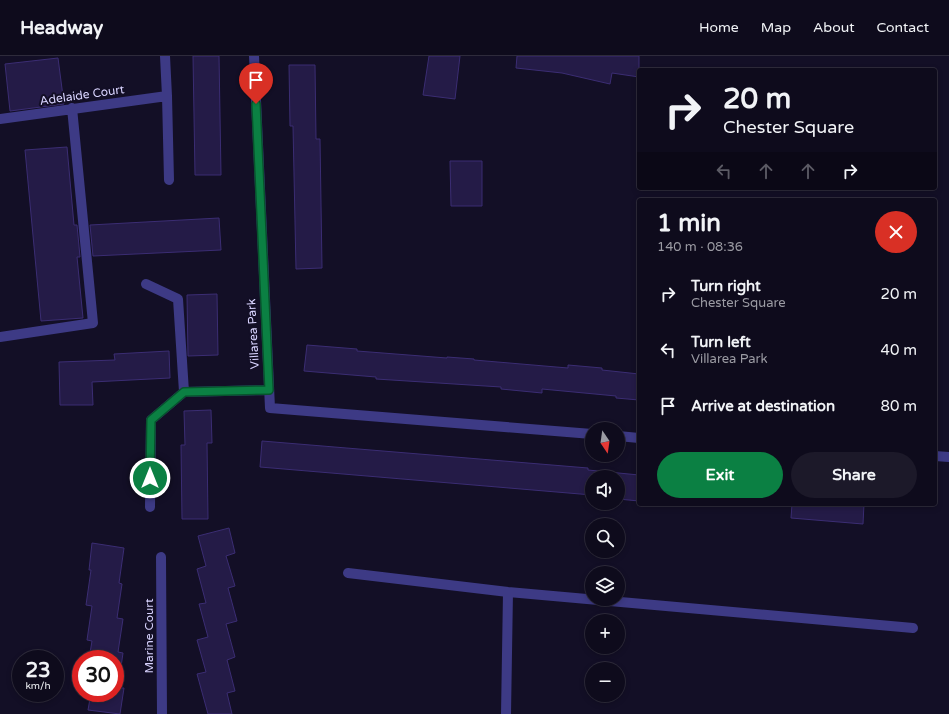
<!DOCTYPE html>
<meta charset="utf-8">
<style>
:root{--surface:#0e0b1c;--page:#1c1929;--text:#f1f3f6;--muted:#9b9ba3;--line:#2e2b3b;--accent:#0b8043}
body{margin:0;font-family:"Varela Round",sans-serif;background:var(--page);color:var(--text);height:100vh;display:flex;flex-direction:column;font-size:15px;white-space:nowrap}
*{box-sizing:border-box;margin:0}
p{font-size:13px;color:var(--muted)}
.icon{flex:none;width:22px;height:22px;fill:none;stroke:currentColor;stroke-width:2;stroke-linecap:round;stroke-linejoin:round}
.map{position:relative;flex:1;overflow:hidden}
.side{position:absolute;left:637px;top:142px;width:300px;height:308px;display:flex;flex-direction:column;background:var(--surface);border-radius:4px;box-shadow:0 2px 6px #0003,0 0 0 1px var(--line)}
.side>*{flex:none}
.banner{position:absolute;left:637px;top:12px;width:300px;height:122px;border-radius:4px;box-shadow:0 2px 6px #0003,0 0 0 1px var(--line);background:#0e0b1c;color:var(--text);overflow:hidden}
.needle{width:26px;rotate:167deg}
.fabs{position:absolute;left:585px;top:366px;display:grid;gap:8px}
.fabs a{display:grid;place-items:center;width:40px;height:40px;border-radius:50%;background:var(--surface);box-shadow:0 2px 6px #0003,0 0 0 1px var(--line);font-size:20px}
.speed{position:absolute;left:12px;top:594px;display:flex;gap:8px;font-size:20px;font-weight:700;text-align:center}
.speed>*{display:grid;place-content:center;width:52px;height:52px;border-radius:50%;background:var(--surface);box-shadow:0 2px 6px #0003,0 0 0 1px var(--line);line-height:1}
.speed small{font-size:10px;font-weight:400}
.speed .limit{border:6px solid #d22;background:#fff;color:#111}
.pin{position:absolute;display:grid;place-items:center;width:34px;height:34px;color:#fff;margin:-41px -17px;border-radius:50% 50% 50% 0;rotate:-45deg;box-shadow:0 0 4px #0007}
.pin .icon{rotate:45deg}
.me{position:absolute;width:44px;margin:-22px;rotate:0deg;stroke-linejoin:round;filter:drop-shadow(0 0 3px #0008)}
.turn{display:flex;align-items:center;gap:14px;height:84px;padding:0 20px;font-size:18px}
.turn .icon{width:52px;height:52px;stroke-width:2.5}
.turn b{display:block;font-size:28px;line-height:34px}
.lanes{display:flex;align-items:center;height:38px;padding:0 20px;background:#0003;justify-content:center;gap:20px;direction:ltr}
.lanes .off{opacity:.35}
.round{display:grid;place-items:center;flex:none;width:42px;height:42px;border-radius:21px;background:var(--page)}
.headline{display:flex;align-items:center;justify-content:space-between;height:68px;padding:0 20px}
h1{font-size:24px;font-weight:700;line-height:30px}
.action{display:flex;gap:8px;margin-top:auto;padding:8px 20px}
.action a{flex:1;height:46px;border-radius:24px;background:var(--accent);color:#fff;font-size:16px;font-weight:700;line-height:46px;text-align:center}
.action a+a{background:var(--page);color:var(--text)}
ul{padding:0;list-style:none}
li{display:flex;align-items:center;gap:12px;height:56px;padding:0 20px}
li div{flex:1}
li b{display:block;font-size:15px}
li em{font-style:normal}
header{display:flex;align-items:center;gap:24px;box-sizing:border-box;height:56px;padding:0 20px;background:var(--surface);border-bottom:1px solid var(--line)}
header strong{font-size:19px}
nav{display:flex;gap:22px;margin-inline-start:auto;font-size:14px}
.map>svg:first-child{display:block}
.building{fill:#241b47;stroke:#3b2d73}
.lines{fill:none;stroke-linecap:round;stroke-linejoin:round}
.lane{stroke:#3d3a85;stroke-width:10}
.street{stroke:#3d3a85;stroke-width:10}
.route-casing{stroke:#07532c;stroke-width:10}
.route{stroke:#0b8043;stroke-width:7}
.labels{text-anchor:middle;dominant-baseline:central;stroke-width:4;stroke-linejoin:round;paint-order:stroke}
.street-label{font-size:12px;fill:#d9d4ff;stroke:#130f26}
</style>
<header>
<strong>Headway</strong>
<nav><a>Home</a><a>Map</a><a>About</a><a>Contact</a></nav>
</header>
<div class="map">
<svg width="949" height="658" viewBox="0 0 949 658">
<rect width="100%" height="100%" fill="#130f26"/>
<path class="building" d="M193,0h26l2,119h-26z
M429,0h31l-5,43 -32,-4z
M517,0h122v21l-27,-4 -2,11 -48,-11 -46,-5z
M58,2l6,46 -54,7 -5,-47z
M289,9h26l1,74h4l2,129 -26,1 -3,-143h-3z
M67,91l7,78h3l3,32h-3l6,61 -42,3 -16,-171z
M450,105h32v45h-31z
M219,162l2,32 -128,6 -3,-31z
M217,238l1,61 -30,1 -1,-61z
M307,289l50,4v2l90,7v-1l27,2v1l94,8v-3l34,3v2l37,4v26l-23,-2v-2l-74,-7v4l-41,-4v-2l-125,-8v-2l-72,-6z
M169,295l1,27 -78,4 1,23h-33l-1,-43 56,-2 -1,-6z
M211,354l1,33h-5l1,76h-26l-1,-74h4l-1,-34z
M262,385l326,27v2l51,5v26l-21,-2v-22h-26v18l-332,-28z
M792,448h72l-1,20 -72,-6z
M229,472l6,25 -9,3 9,30 -7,2 9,33 -11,3 9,33 -8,3 8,31 -8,2 5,21h-24l-11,-40 9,-2 -9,-32 11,-3 -9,-33 7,-1 -9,-34 9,-3 -8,-30z
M92,487l32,5 -5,35 3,1 -5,34 6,1 -5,33 5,1 -5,35h6l-4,26 -32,-4 3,-17h24v-34h-26l3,-18 -5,-1 5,-34 -6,-1 5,-35h-2z"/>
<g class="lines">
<path class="lane" d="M167,40l2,84
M0,63l167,-23 -2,-40
M0,281l93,-14 -21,-215
M348,517l160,19 405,36
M506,658l2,-122"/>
<path class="street" d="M254,0l16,352 322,26
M146,228l32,15 6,93
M618,380l21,2
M935,400l14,1
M150,451l1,-87 33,-28 85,-2
M161,501l1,157"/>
</g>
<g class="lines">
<defs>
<path id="route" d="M150,422l1,-58 33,-28 85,-2 -13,-286"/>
</defs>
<use href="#route" class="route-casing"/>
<use href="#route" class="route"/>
</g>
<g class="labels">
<g class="street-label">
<text transform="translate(82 39) rotate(-8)">Adelaide Court</text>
<text transform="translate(253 278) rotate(-93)">Villarea Park</text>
<text transform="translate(149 580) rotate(-90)">Marine Court</text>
</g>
</g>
</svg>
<div class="fabs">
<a><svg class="needle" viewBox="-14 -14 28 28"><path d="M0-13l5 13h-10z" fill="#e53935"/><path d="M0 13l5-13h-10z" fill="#9b9ba3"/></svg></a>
<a><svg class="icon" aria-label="sound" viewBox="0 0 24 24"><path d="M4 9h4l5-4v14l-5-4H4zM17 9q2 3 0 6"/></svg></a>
<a><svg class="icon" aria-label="search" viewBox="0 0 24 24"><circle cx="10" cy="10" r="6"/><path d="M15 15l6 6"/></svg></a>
<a><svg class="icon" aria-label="layers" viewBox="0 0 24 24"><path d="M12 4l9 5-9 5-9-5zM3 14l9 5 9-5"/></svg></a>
<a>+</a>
<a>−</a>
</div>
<div class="speed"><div>23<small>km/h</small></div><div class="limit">30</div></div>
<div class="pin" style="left:256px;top:48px;background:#d93025"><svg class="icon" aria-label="arrive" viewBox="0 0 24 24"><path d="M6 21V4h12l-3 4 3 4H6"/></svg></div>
<svg class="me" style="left:150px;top:422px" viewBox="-20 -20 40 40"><circle r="17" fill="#0b8043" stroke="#fff" stroke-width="3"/><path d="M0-11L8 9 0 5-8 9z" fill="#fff"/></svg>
<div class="banner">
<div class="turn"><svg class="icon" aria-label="right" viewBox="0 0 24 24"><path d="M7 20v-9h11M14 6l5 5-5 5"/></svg><div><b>20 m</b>Chester Square</div></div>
<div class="lanes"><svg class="icon off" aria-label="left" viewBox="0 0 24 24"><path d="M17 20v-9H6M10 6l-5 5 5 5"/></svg><svg class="icon off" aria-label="ahead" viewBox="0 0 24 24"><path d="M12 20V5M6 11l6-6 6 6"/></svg><svg class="icon off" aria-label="ahead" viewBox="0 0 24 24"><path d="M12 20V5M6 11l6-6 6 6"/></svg><svg class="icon" aria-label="right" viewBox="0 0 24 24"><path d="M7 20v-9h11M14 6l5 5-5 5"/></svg></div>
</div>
<section class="side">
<div class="headline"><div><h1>1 min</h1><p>140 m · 08:36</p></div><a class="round" style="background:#d93025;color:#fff"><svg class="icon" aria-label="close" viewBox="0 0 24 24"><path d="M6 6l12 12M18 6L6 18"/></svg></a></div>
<ul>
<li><svg class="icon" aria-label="right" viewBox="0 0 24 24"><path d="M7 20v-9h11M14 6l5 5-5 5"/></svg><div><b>Turn right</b><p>Chester Square</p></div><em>20 m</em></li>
<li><svg class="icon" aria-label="left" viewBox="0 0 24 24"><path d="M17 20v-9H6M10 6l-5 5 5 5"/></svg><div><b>Turn left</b><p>Villarea Park</p></div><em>40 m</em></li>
<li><svg class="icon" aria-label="arrive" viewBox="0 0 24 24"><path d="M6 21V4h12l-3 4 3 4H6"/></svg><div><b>Arrive at destination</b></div><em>80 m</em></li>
</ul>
<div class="action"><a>Exit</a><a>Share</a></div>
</section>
</div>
